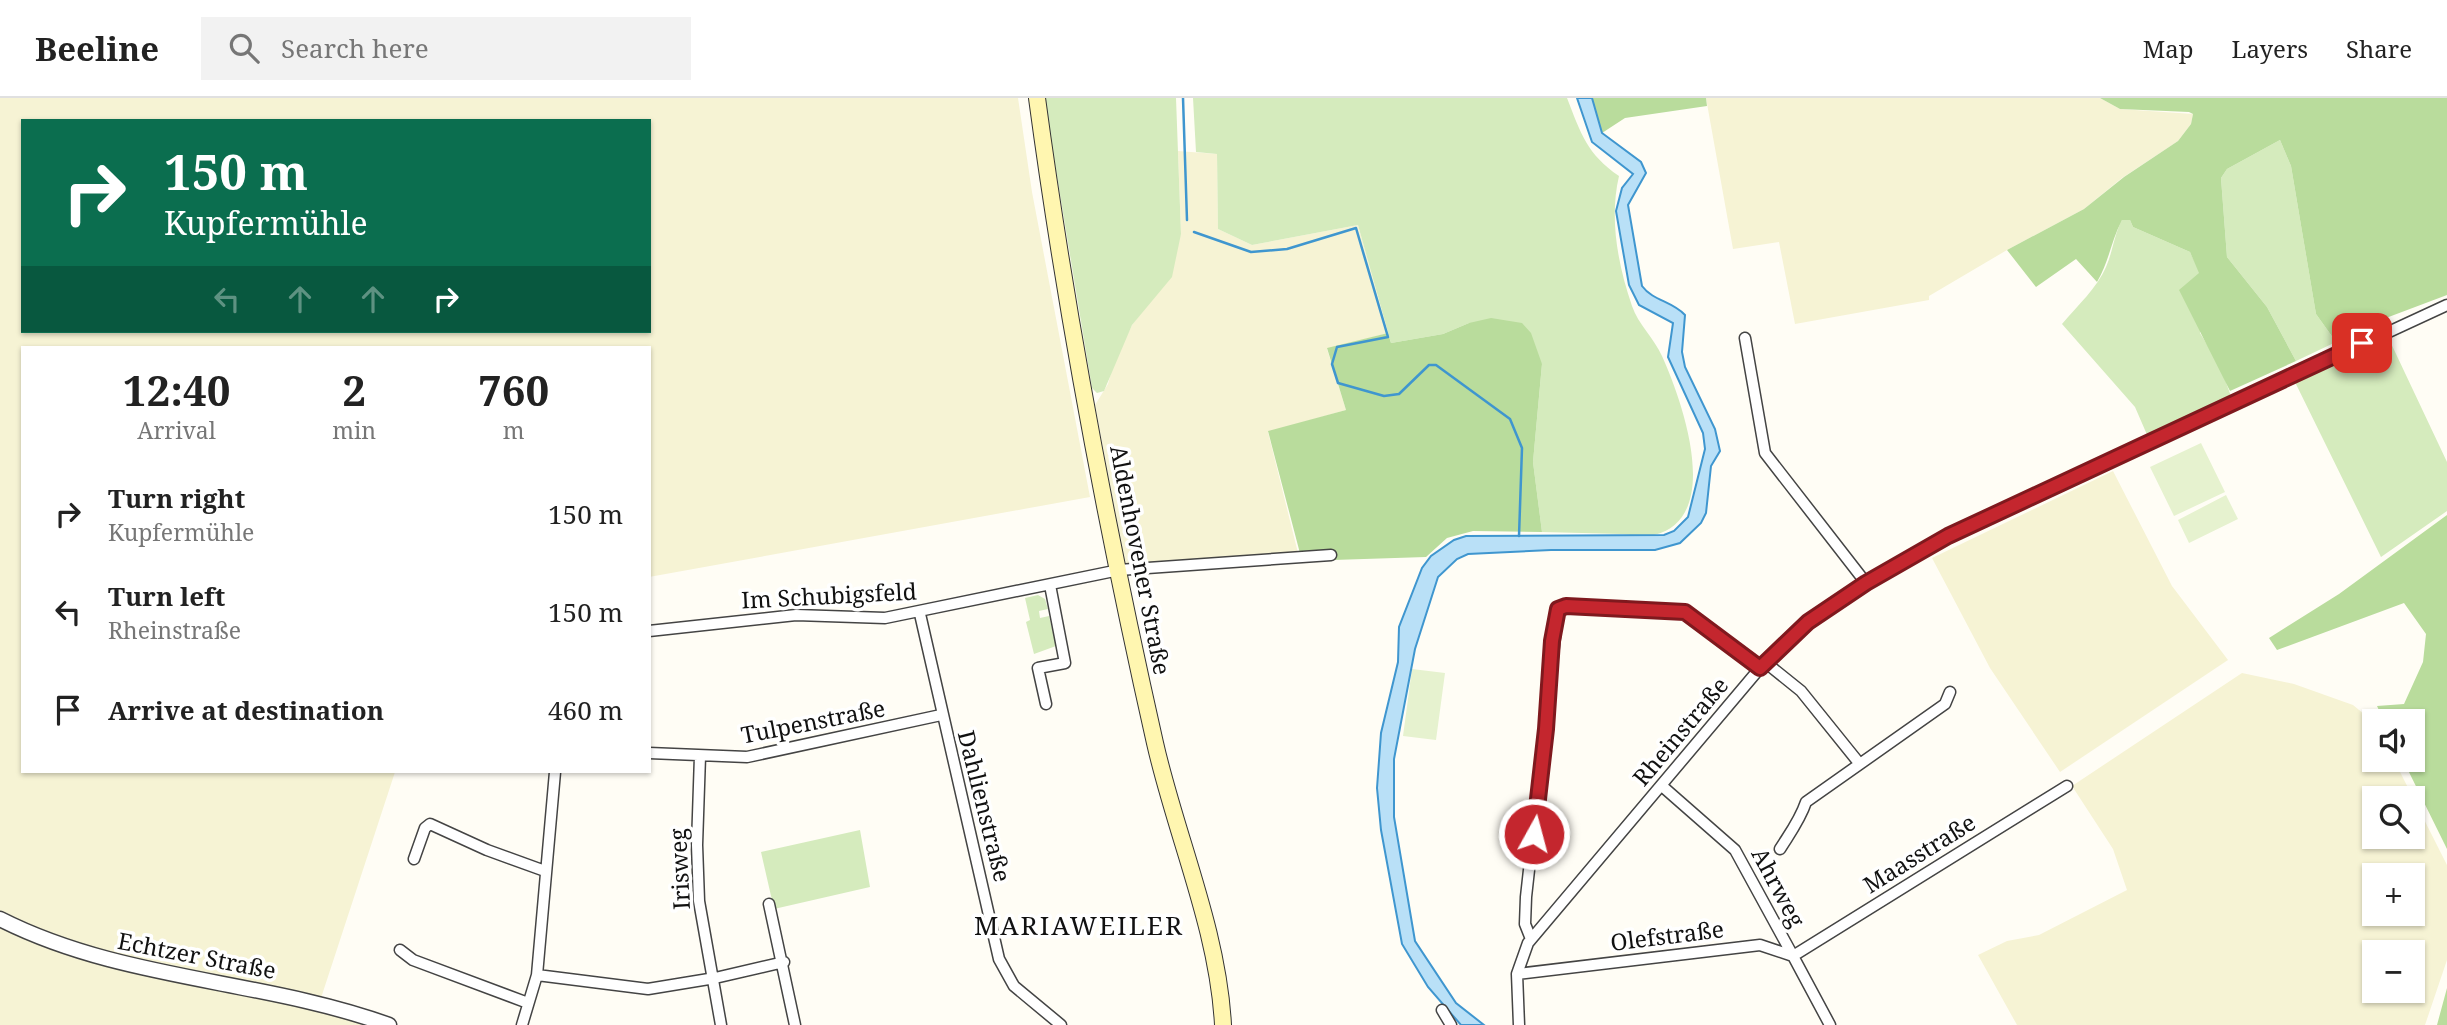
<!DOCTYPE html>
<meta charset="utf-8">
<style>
:root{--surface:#fff;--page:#f2f2f2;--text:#222;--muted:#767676;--line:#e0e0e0}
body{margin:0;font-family:"Noto Serif",serif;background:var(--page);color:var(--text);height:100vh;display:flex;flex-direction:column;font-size:26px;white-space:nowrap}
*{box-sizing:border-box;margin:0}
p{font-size:23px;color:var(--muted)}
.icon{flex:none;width:38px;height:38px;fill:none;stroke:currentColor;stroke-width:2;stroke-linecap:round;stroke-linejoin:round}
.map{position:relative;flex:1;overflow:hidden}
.drawer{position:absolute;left:21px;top:248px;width:630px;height:427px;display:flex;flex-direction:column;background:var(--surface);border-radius:0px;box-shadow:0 2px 5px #0004}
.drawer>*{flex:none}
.top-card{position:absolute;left:21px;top:21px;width:630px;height:214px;border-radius:0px;box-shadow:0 2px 5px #0004;background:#0b6e4f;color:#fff;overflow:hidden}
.tools{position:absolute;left:2362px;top:611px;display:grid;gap:14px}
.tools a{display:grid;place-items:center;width:63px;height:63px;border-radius:0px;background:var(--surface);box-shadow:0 2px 5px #0004;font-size:35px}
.pin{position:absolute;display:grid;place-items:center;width:60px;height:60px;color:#fff;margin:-30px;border-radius:14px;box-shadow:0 4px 10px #0006}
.me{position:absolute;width:77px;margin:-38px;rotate:7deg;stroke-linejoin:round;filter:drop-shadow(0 0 5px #0008)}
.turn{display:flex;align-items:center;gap:24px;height:147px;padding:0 28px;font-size:32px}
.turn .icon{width:91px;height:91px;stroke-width:2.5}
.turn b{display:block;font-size:49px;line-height:60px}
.lanes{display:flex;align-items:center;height:66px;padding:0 28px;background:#0003;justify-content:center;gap:35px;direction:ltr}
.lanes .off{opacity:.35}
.eta{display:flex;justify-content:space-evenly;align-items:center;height:119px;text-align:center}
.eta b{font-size:42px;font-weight:700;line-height:49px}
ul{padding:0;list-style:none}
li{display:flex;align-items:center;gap:21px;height:98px;padding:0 28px}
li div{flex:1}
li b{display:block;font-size:26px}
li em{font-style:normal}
header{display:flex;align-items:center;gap:42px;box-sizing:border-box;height:98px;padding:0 35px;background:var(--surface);border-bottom:2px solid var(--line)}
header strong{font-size:33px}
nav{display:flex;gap:38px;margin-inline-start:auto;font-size:24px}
.search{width:490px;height:63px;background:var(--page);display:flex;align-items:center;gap:18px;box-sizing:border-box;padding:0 24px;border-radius:0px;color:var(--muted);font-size:26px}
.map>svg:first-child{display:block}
.farmland{fill:#f6f3d4;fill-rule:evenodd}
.green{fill:#d5ebbd}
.forest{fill:#b9dc9c}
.pitch{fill:#e6f2cf}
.water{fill:#b9e0f7;stroke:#3f96cf;stroke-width:2}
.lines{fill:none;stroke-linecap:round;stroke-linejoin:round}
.stream{stroke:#3f96cf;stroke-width:2.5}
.minor-casing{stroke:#444;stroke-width:13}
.tertiary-casing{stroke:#444;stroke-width:17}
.secondary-casing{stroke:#333;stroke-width:18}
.minor{stroke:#fff;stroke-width:10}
.tertiary{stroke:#fff;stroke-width:14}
.secondary{stroke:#fff6b0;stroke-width:16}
.route-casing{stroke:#7f191e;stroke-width:18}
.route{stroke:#c4262e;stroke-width:12}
.labels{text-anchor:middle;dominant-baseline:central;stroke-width:7;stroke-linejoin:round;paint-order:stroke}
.street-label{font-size:23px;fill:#111;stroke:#fff}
.quarter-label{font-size:26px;letter-spacing:2px;fill:#111;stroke:#fff}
</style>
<header>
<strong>Beeline</strong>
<div class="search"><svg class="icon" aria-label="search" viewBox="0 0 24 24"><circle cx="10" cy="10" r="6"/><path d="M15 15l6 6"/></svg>Search here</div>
<nav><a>Map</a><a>Layers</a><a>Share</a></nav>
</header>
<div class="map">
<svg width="2447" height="927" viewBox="0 0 2447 927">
<rect width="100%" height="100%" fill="#fffdf5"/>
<path class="farmland" d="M0,0h1018l14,94 58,305 -441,80v-229h-626v424h372l-74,226 -227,-48 -64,-21 -30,-16zM23,23h626v210h-626z
M1706,0h394l20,11 73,5 -2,10 -13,17 -56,37 -38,31 -77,41 -78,46v4l-134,24 -16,-82 -46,7z
M1178,53l39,3 1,75 34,16 106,-20 30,108 -61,16 19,61 -78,22 30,121 -173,14 -30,-162 13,-21 6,-22 18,-37 10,-13 39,-78z
M2113,373l59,115 56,74 -168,112 -70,-104 -58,-110z
M2242,575l52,11 59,21 22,18v37h19l53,105v95l-22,65h-408l-39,-70 29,-14 32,-6 88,-45 -14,-41 -41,-63zM2375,700h38v38h-38zM2375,777h38v39h-38zM2375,854h38v38h-38z
M0,828l25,13 64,21 160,33 124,32h-373z"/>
<path class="green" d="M1044,0h132l5,136 -9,43 -40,48 -28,66 -7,2 -5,-5z
M1193,0h374c14,36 20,56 52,78 -10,43 -1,89 13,130 6,18 22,32 30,50 19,42 63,162 -8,179 -10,2 -23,0 -32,-1 -27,-1 -53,-1 -80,-2l-9,-70 9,-98 -73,-41 -26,11 -52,9 -33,-118 -106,20 -34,-16 -1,-75 -21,-2z
M2280,42l11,26 25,148 20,28 -40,19 -29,-54 -40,-50 -6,-79 6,-9z
M2122,122h8l3,7 57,25 10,21v60l20,33 12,33 -84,38 -13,-30 -73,-83c15,-18 35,-36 44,-57 7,-16 8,-32 16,-47z
M2388,239l59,125v49l-66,46 -88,-179z
M1038,497l7,4 3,10 -9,2 1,7 9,-2 7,30 -22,8 -8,-32 4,-2 -5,-22z
M860,732l10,57 -96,22 -13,-57z"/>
<path class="forest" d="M1592,0h114l1,8 -82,12 -23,15z
M2100,0h347v197l-69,26 -42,21 -20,-28 -25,-148 -11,-26 -53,29 -6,9 6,79 40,50 29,54 -66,30 -51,-101 20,-17 -9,-21 -57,-25 -3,-7h-8c-11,21 -13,42 -25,62l-21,-23 -40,28 -29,-37 77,-41 40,-32 54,-36 13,-17 2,-10 -4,-2 -69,-3z
M1491,220l31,5 9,10 11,31 -9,98 9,70 -69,-1 -26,7 -21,19 -124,4 -34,-130 78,-21 -19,-62 61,-15 3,10 52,-9 26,-11z
M2447,417v334l-44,-89h10v-39h-29l-7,-15 27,-2 19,-42 3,-28 -22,-31 -127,47 -8,-12 70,-44z
M2447,890v37h-10z"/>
<path class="pitch" d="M2201,345l24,49 -51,24 -24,-49z
M2226,397l12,24 -49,24 -11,-23z
M1412,571l33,4 -9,67 -33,-4z"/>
<path class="water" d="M1577,0h15l10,35 39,29 5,11 -18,32 14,81c11,15 30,15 43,29l-3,37 3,15 30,62 5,22 -9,15 -5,47 -5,10 -21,20 -25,7h-104l-83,4 -11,5 -19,18 -23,72 -21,110v58l21,124 41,62 28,22h-23l-33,-38 -26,-43 -21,-114 -4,-42 4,-55 17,-71 1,-35 23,-59 9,-12 23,-16 12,-4 198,-1 10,-4 14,-14 17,-68 -2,-16 -35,-76 5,-34 -34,-18 -10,-20 -13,-74 6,-23 11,-14 -41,-32z"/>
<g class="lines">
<path class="stream" d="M1183,0l4,122
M1194,134l57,20 36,-3 69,-21 32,109 -51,10 -5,17 6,19 46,13 15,-2 30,-29h7l74,54 12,29 -3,88"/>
<defs>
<path id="minor" d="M1745,240l20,115 101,130
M920,516l79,345 15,27 47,39
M649,533l147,-16 89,3 234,-48 212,-15
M1765,564l36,29 58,72
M1046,606l-8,-36 27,-5 -15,-78
M649,655l98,4 194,-42
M700,658l-3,89 2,56 22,124
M1662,688l73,64 58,106 274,-170
M1780,751c10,-16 20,-29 26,-47l139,-98 5,-12
M414,761l11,-31 5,-4 57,26 58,21
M769,806l26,121
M1531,841l-6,-15 1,-27 32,-288 7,-3 120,6 75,56
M400,852l13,10 115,43
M1517,876l243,-29 33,11 37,69
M537,877l111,14 67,-11 69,-16
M1442,912l9,15
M522,927l15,-50 18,-203
M1519,927l-2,-51 11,-31 232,-275 48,-46 58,-39 82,-47 499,-231"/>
<path id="tertiary" d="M0,821c122,62 262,60 389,106"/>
<path id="secondary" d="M1037,0c29,216 70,432 118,645 21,93 63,186 68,282"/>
</defs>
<use href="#minor" class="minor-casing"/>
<use href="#tertiary" class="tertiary-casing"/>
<use href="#secondary" class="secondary-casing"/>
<use href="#minor" class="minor"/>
<use href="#tertiary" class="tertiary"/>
<use href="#secondary" class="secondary"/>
</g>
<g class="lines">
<defs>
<path id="route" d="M1534,736l12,-105 6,-88 6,-32 8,-3 119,6 75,56 48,-46 58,-39 82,-47 414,-193"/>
</defs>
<use href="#route" class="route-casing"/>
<use href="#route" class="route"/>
</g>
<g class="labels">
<g class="street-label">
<text transform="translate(1141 462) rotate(79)">Aldenhovener Straße</text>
<text transform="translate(829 497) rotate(-3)">Im Schubigsfeld</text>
<text transform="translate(813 623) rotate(-11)">Tulpenstraße</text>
<text transform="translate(1680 633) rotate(-50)">Rheinstraße</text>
<text transform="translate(985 708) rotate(76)">Dahlienstraße</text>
<text transform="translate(1919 755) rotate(-32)">Maasstraße</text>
<text transform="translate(679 771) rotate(-93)">Irisweg</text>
<text transform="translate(1779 789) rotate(62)">Ahrweg</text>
<text transform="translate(1667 837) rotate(-7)">Olefstraße</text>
<text transform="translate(197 857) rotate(11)">Echtzer Straße</text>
</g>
<g class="quarter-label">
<text x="1079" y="827">MARIAWEILER</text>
</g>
</g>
</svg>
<div class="tools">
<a><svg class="icon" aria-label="sound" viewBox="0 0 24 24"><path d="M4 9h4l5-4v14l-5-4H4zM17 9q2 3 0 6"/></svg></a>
<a><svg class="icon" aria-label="search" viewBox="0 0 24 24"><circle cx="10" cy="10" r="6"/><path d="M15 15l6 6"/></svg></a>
<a>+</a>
<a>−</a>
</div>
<div class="pin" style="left:2362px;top:245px;background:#d93025"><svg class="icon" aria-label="arrive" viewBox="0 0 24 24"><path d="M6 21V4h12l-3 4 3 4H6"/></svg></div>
<svg class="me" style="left:1534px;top:736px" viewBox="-20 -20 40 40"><circle r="17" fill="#c4262e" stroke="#fff" stroke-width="3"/><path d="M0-11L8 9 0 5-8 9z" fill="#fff"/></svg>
<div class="top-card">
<div class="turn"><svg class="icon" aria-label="right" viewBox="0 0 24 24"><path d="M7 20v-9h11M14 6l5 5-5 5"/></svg><div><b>150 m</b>Kupfermühle</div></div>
<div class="lanes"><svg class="icon off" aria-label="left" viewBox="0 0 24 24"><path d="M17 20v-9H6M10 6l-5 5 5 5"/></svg><svg class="icon off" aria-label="ahead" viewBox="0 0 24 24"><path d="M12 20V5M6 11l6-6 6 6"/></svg><svg class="icon off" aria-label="ahead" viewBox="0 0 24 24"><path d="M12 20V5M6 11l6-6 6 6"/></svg><svg class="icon" aria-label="right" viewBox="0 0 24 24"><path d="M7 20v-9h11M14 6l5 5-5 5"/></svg></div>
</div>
<section class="drawer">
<div class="eta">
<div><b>12:40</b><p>Arrival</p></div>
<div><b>2</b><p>min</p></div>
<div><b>760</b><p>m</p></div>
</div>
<ul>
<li><svg class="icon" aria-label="right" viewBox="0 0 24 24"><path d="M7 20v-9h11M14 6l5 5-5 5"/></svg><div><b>Turn right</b><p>Kupfermühle</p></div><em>150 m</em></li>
<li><svg class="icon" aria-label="left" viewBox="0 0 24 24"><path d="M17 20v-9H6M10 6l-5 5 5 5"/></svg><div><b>Turn left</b><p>Rheinstraße</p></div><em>150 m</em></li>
<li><svg class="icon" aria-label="arrive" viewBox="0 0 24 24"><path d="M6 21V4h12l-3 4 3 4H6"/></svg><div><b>Arrive at destination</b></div><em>460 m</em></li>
</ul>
</section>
</div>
